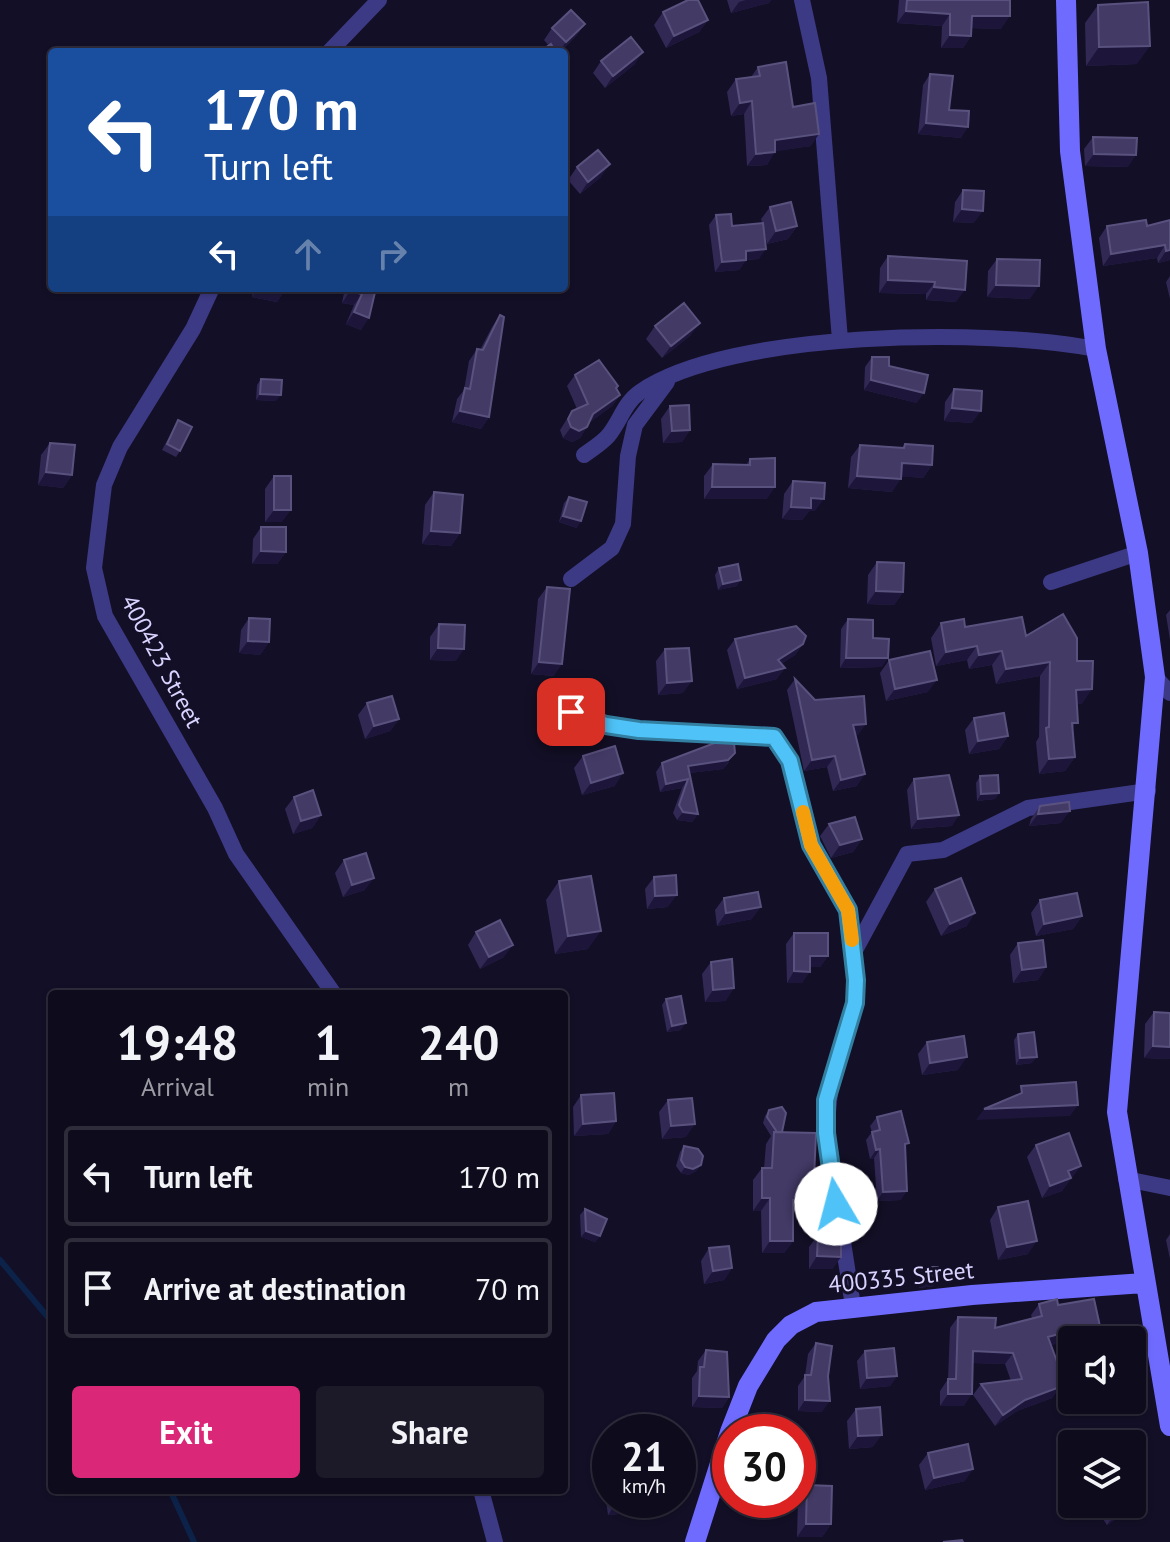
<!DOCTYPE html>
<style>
:root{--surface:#0e0b1c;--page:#1c1929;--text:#f1f3f6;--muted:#9b9ba3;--line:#2e2b3b;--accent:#db2777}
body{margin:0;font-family:"PT Sans",sans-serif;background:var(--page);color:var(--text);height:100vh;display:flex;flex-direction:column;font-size:30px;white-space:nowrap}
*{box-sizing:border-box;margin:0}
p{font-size:26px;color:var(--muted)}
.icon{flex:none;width:44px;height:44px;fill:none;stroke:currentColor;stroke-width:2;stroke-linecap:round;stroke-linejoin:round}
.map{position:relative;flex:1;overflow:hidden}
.panel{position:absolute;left:48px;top:990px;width:520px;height:504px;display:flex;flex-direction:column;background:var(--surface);border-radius:8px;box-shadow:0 2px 6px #0004,0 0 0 2px var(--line)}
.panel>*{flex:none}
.top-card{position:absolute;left:48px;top:48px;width:520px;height:244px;border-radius:8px;box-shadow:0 2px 6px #0004,0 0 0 2px var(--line);background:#1a4fa0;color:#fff;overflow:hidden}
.tools{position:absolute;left:1058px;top:1326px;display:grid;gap:16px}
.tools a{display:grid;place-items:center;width:88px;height:88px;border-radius:8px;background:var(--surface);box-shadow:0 2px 6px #0004,0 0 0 2px var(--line);font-size:40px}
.speed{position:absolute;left:592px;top:1414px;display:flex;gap:16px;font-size:40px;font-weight:700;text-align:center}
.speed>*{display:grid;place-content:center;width:104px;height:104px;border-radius:50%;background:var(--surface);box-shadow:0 2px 6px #0004,0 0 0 2px var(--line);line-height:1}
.speed small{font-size:20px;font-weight:400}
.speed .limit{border:12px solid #d22;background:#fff;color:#111}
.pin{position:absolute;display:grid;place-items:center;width:68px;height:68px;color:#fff;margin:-34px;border-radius:16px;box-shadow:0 4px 12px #0006}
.me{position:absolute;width:88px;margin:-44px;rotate:352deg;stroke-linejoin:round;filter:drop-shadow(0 0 6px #0008)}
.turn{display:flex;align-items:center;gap:28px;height:168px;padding:0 24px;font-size:36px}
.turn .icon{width:104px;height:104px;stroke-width:2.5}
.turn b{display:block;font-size:56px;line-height:68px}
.lanes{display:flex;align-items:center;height:76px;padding:0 24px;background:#0003;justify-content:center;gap:40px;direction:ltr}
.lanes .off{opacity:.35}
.eta{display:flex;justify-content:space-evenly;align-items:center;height:136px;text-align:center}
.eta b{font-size:48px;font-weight:800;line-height:56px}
.action{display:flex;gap:16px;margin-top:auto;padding:16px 24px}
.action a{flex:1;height:92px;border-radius:8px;background:var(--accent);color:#fff;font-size:32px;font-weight:800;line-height:92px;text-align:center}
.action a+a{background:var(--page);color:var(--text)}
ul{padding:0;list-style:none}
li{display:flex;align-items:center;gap:24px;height:100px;margin:0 16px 12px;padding:0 8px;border:4px solid var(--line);border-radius:8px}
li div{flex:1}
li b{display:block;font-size:30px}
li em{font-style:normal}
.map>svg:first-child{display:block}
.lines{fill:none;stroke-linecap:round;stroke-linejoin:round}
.stream{stroke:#0c2248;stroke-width:6}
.street{stroke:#3d3a85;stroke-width:16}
.secondary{stroke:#6f6bff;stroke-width:20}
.wall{fill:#312854}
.shaded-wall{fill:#1d163a}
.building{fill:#433a66;stroke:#5a527e;stroke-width:2}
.route-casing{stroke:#337fa1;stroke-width:20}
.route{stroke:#4fc3f7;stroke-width:14}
.slow{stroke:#f59e0b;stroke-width:14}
.labels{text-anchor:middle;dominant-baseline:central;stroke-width:6;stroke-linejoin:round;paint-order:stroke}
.street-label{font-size:24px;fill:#d9d4ff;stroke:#130f26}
</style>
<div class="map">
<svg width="1170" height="1542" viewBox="0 0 1170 1542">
<rect width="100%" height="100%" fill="#130f26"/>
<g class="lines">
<path class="stream" d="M0,1260l52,62
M170,1490l24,52"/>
<path class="street" d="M802,0l17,78 21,262
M329,52l50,-52
M212,288l-19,41 -73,118 -16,38 -10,83 11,48 110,192 21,46 98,140
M584,455c8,-6 18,-12 24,-19 12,-14 16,-33 32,-44 90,-62 350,-64 456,-43
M571,579l41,-31 11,-24 5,-68 7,-31 32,-43
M1051,582l87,-29
M1155,677l15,16
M571,712l35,13 33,5 135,7 16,24 21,84 37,65 8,70 -1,23 -24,78 -5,52 27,173
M853,954l54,-100 36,-4 85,-42 120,-17
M1126,1179l44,9
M481,1490l14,52"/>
<path class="secondary" d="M1066,0l4,151 26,198 42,204 17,124 -38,435 53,314
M730,1432l18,-46 28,-46 15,-15 25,-13 156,-17 172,-12
M695,1542l35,-110"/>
</g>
<path class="wall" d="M727,0h44l-2,3 -38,10z
M899,0h111l-9,29 -30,-1v8l-8,12h-22l1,-22 -45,-3z
M1098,5l39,59 -51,2 -1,-43z
M663,12l45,8 -9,12 -33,16 -12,-23z
M585,24l-9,12 -16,16h-21l10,-6 -5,-6 8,-12z
M601,61l34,3 -30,24 -12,-15z
M758,67l35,40 18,39 -36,5 -8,14 -20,1 -3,-52 -13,2 -4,-24 9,-13 15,-2z
M930,74l19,36 12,28 -43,-4 5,-49z
M1093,137l35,30 -43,-1 -1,-17z
M577,167l24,10 -21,17 -12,-14z
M963,190l11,33 -21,-1 2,-20z
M770,207l27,19 -9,13 -21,5 -3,-13 -5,28 -13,1 -7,10 -24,2 -6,-47 7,-10 16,11 30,-3 -1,-4z
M1170,220v40l-12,3 -1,-5 -54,8 -4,-28 8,-12h40z
M888,256l79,5 -11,41 -30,-2v-6l-47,-1 1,-25z
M997,259l33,40 -43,-2 1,-26z
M1170,276v23l-4,-17z
M254,288h32l-9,14 -25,-5z
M345,288h31l-15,42 -15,-6 8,-19 -12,-2z
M500,315l-11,102 -8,12 -29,-7 5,-23 7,-9 5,-29 8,-12 3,1 12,-23z
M655,326l36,9 -29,23 -16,-19z
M872,357l17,9 28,37 -53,-13 1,-23z
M575,375l41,14 4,6 -8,11 -22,16 -10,16 -8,4 -9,-4 -3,-8 12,-19 5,-2 -10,-23z
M261,379l15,22 -20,-1 1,-15z
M954,389l18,34 -28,-2 1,-19z
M670,406l20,24 -8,12 -19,1 -2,-24z
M178,420l2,31 -4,6 -14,-7z
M50,443l22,32 -9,13 -25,-3 3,-30z
M905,444l27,21 -9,13 -22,-2 -9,16 -44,-4 3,-31 9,-12 42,3z
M750,459l17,40h-63v-23l9,-12 33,1z
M274,476l8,46h-17v-33z
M793,481l22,30h-6l-7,9 -20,-1 2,-25z
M434,492l26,41 -9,13 -29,-2 3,-39z
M569,497l8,31 -18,-6 5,-19z
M261,527l25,25 -9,12h-25l1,-25z
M877,562l26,30 -9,13 -27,-1 1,-29z
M719,568l18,18 -19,4 -3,-15z
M547,587l7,89 -23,-2 7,-75z
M1170,610v30l-4,-25z
M249,618l20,24 -9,13 -21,-2 2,-23z
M848,619l34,48 -42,1 1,-39z
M941,623l85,13 51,25 5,43h-5l-4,26 2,27 -10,14 -26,3 -3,-32 3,-5 1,-61 -44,8 -4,-19 -23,4 -2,-9 -31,6 -5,-28z
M439,624l17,37 -26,-1v-23z
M735,639l68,5 -8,11 -14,9 -4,15 -40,10 -10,-39z
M665,649l18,44 -25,2 -2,-34z
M889,660l39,32 -42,9 -6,-28z
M795,679l20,21 43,35h-3l2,51 -24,5 -6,-24 -23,4 -17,-81z
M367,703l32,16 -9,12 -25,8 -7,-24z
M974,718l34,18 -9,13 -30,5 -4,-24z
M583,756l32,30 -33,9 -8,-27z
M729,762l-6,7 -34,4 9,41 -6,8 -15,-2 -4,-7 9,-25 -22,4 -4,-20 6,-9z
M980,776l19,17 -4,6 -18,2 -1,-18z
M914,779l38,47 -41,3 -4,-39z
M294,797l27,18 -9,13 -19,6 -8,-25z
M1040,806l21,17 -32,3 2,-7z
M829,824l33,15 -9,13 -22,6 -11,-22z
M344,860l21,30 -22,7 -8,-24z
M654,877l14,30 -21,2 -2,-20z
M559,881l29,68 -33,5 -9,-54z
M935,889l32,37 -26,10 -15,-34z
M724,898l28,21 -35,7 -2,-16z
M1040,900l42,16 -9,13 -37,7 -5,-23z
M476,932l28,25 -24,12 -12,-24z
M794,933l34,23 -8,11h-10l-8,16h-15l-1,-39z
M1018,943l28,24 -8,13 -25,3 -3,-28z
M711,962l15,39 -21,1 -3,-28z
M666,999l15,31 -14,2 -5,-27z
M1154,1012l16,1v46l-26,-1 1,-34z
M1018,1034l14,29 -16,2 -2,-25z
M927,1042l31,28 -36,5 -4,-21z
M581,1095l35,26 -8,13 -34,2 -1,-29z
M668,1100l18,37 -24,2 -3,-27z
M769,1110l13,22 32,46 11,30 -32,3v30l-9,12h-22l-1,-42h-8v-31l9,-12h2l2,-24 5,-8 -8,-13 2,-7z
M877,1117l28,30 -4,53 -24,1 -3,-43 -4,1 -4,-19 6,-8 -2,-6z
M1036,1145l36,34h-2l-8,12 -20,7 -15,-41z
M684,1146l17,19 -5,6 -7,4 -8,-2 -5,-7 4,-14z
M998,1207l30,47 -30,6 -8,-40z
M585,1209l15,27 -5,6 -14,-5 -1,-22z
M1170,1234v25l-4,-19z
M818,1235l23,22 -9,12h-23v-22z
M709,1248l23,20 -8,12 -20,4 -3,-23z
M924,1267l10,19 -15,2v-15z
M1039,1304l19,1 45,35h-31v10l-3,-9 -18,4 12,33 -4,6 1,3 -8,11 -35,13 -22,15 -22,-31 8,-11 30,-3 -6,-17 -32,-1 -9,43h-24v-15l8,-12 2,-51 8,-11 37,11 37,-10 -1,-3z
M816,1343l6,69 -24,-1v-25l7,-10 3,-22z
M706,1350l23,47 -7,11 -30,-1v-29l5,-7 1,-10z
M865,1351l32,25 -7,10 -30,3 -3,-28z
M856,1409l17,38 -24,2 -2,-28z
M606,1435h4v65h28l-9,13 -21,2 -5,-37h-2l-4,-30z
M928,1453l37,28 -40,9 -6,-25z
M807,1485l24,39 -9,13h-25l1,-39z
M1097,1504h22l4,7 -4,6 -12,8 -12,-18z"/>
<path class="shaded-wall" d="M746,0h25l-2,3 -38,10 8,-11z
M906,11l44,3 -8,12 -45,-3z
M972,16h38l-9,13 -38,-1z
M708,20l-9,12 -33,16 8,-12z
M585,24l-9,12 -17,16 7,-10z
M950,35l21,1 -8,12h-22z
M1150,46l-13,18 -51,2 13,-19z
M643,52l-8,12 -30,24 8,-12z
M752,101l-8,13 -13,2 9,-13z
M926,123l42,4 -7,11 -43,-4z
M819,134l-8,12 -45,7 9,-13z
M775,152l-8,13 -20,1 9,-12z
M1094,154l42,1 -8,12 -43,-1z
M610,164l-9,13 -21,17 8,-12z
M962,209l21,2 -9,12 -21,-1z
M797,226l-9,13 -21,5 9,-13z
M1165,245l-8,13 -54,8 8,-12z
M766,249l-7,10 -13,1 -7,10 -24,2 7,-10 24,-11z
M1170,250v10l-12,3 8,-12z
M888,280l47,2 -9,12 -47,-1z
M996,285l43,1 -9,13 -43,-2z
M934,287l31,3 -9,12 -30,-2z
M258,288h18l9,2 -8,12 -25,-5z
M350,291l12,3 -8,11 -12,-2z
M354,312l15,6 -8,12 -15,-6z
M700,323l-9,12 -29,23 9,-12z
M871,380l53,13 -7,10 -53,-13z
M260,394l21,1 -5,6 -20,-1z
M620,395l-8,11 -26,19 7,-11z
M952,408l29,3 -9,12 -28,-2z
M460,411l29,6 -8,12 -29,-7z
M571,427h16l-7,11 -8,4 -9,-4z
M690,430l-8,12 -19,1 9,-12z
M902,463l30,2 -9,13 -29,-2z
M46,472l26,3 -9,13 -25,-3z
M857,476l44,3 -9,13 -44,-4z
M712,487h63l-8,12h-63z
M811,498l13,1 -9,12h-6l-7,9 -20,-1 9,-12z
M274,510h17l-9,12h-17z
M563,516l18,5 -4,7 -18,-6z
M431,531l29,2 -9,13 -29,-2z
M261,551l25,1 -9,12h-25z
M741,580l-4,6 -19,4 5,-6z
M876,591l27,1 -9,13 -27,-1z
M248,641l21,1 -9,13 -21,-2z
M803,644l-8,11 -25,16 8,-11z
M977,646l-10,14 -31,6 10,-14z
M438,648l26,1 -8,12 -26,-1z
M1002,651l-10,14 -23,4 10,-14z
M846,658h42l-6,9 -42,1z
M539,662l23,2 -8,12 -23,-2z
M1050,662l-10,14 -44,8 10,-15z
M785,668l-8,11 -40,10 8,-11z
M937,680l-9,12 -42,9 9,-12z
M692,681l-9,12 -25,2 9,-12z
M1092,689l-10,15h-16l10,-14z
M399,719l-9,12 -25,8 9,-13z
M866,724l-8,11 -13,1 8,-11z
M1008,736l-9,13 -30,5 9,-13z
M735,753l-12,16 -41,5 6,-8z
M835,756l-8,11 -23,4 8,-11z
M1075,757l-10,14 -26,3 10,-15z
M623,773l-8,13 -33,9 9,-12z
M865,774l-8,12 -24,5 8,-11z
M688,779l-6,9 -22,4 6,-8z
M999,793l-4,6 -18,2 4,-7z
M1070,811l-9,12 -32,3 9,-12z
M683,812l15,2 -6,8 -15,-2z
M321,815l-9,13 -19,6 8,-13z
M959,815l-7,11 -41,3 7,-10z
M862,839l-9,13 -22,6 9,-13z
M374,878l-9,12 -22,7 9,-12z
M677,895l-9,12 -21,2 8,-13z
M761,907l-9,12 -35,7 9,-13z
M975,913l-8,13 -26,10 9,-12z
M1082,916l-9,13 -37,7 8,-12z
M601,931l-13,18 -33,5 13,-18z
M513,945l-9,12 -24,12 9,-12z
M810,956h18l-8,11h-18z
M1046,967l-8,13 -25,3 9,-13z
M794,971l16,1 -8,11h-15z
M734,988l-8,13 -21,1 8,-12z
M686,1023l-5,7 -14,2 5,-6z
M1153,1046l17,1v12l-26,-1z
M967,1057l-9,13 -36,5 8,-12z
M1037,1057l-5,6 -16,2 4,-7z
M1078,1105l-8,11 -94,4 8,-11z
M616,1121l-8,13 -34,2 9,-12z
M695,1124l-9,13 -24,2 9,-13z
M880,1149l-6,9 -4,1 6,-9z
M701,1165l-5,6 -7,4 -8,-2 4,-6z
M1081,1166l-19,25 -20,7 8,-12 18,-15z
M907,1191l-6,9 -24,1 6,-9z
M834,1196l-9,12 -40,4 8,-12z
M762,1198h8l-9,13h-8z
M586,1231l14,5 -5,6 -14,-5z
M770,1241h23l-9,12h-22z
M1037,1241l-9,13 -30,6 9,-13z
M817,1256l24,1 -9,12h-23z
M732,1268l-8,12 -20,4 9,-13z
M938,1280l-4,6 -15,2 5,-7z
M1077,1329l-8,12 -29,7 8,-11z
M973,1351l40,2 -8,11 -40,-1z
M897,1376l-7,10 -30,3 7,-11z
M1063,1378l-7,11 4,-2 -8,11 -35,13 -22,15 8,-11 22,-15z
M948,1394h24l-8,12h-24z
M699,1396l30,1 -7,11 -30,-1z
M805,1400l25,1 -8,11 -24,-1z
M882,1435l-9,12 -24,2 9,-13z
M609,1466l1,2 -7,10h-2z
M973,1469l-8,12 -40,9 9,-12z
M638,1500l-9,13 -21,2 8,-12z
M1123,1511l-4,6 -12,8 4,-6z
M806,1524h25l-9,13h-25z"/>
<path class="building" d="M688,0h10l10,20 -34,16 -11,-24z
M907,0h103v16h-38l-1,20 -21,-1v-21l-44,-3z
M1148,2l2,44 -51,1 -1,-42z
M571,10l14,14 -19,18 -14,-14z
M631,37l12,15 -30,24 -12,-15z
M551,44l5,8h-17z
M786,62l7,45 22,-4 4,31 -44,6v12l-19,2 -4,-53 -12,2 -4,-24 24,-3 -2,-9z
M930,74l23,2 -4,34 20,1 -1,16 -42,-4z
M1093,137l44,1 -1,17 -42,-1z
M598,150l12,14 -22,18 -11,-15z
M963,190l21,1 -1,20 -21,-2z
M791,202l6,24 -21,5 -6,-24z
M731,214l1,12 31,-3 3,26 -20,2v9l-24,2 -6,-47z
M1146,220l1,6 23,-6v30l-4,1 -1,-6 -54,9 -4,-28z
M888,256l79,5 -2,29 -31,-3 1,-5 -47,-2z
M997,259l43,1 -1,26 -43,-1z
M350,288h26l-7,30 -15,-6 8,-18 -12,-3z
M684,303l16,20 -29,23 -16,-20z
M500,315l4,2 -15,100 -29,-6 5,-23 5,1 7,-40 6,1z
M872,357h17v9l39,9 -4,18 -53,-13z
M599,360l19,26 -2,2 4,7 -27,19 -6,13 -8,4 -8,-4 -3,-8 4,-8 16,-7 -13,-29z
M261,379l21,1 -1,15 -21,-1z
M954,389l28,2 -1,20 -29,-3z
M689,405l1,25 -18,1 -2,-25z
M178,420l14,7 -12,24 -13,-7z
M50,443l25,2 -3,30 -26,-3z
M905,444l28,2 -1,19 -30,-2 -1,16 -44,-3 3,-31 44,3z
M775,458v29h-63l1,-23 37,1v-6z
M274,476h17v34h-17z
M793,481l32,2 -1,16 -13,-1v10l-20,-1z
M434,492l29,3 -3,38 -29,-2z
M569,497l18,5 -6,19 -18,-5z
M261,527h25v25l-25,-1z
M877,562l27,1 -1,29 -27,-1z
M738,564l3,16 -18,4 -4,-16z
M547,587l23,2 -8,75 -23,-2z
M1063,614l14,24v23h16l-1,28 -16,1 2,33h-6l3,34 -26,2 -3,-31 3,-1 1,-65 -44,7 -4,-18 -23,4 -2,-9 -31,6 -5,-29 23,-4 1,8 57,-10 4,19z
M249,618l21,1 -1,23 -21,-1z
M848,619l25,1v18l16,1 -1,19h-42z
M439,624l26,1 -1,24 -26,-1z
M796,626l10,10 -3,8 -25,16 7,8 -40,10 -10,-39z
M689,648l3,33 -25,2 -2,-34z
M930,651l7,29 -42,9 -6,-29z
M795,679l20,21 49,-4 2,28 -13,1 12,49 -24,6 -6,-24 -23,4z
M392,696l7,23 -25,7 -7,-23z
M1004,713l4,23 -30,5 -4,-23z
M725,739l9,4 1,10 -7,7 -40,6 10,48 -15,-2 -4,-7 9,-26 -22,5 -4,-21z
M615,746l8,27 -32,10 -8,-27z
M949,775l10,40 -41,4 -4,-40z
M998,775l1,18 -18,1 -1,-18z
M313,790l8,25 -20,6 -7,-24z
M1069,802l1,9 -32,3 2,-8z
M855,817l7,22 -22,6 -11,-21z
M366,853l8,25 -22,7 -8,-25z
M676,875l1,20 -22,1 -1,-19z
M591,876l10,55 -33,5 -9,-55z
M961,878l14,35 -25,11 -15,-35z
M758,892l3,15 -35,6 -2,-15z
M1077,893l5,23 -38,8 -4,-24z
M500,920l13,25 -24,12 -13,-25z
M794,933h34v23h-18v16l-16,-1z
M1043,940l3,27 -24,3 -4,-27z
M732,959l2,29 -21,2 -2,-28z
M681,996l5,27 -14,3 -6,-27z
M1154,1012l16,1v34l-17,-1z
M1034,1032l3,25 -17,1 -2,-24z
M964,1036l3,21 -37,6 -3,-21z
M1076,1082l2,23 -94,4 38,-16 -1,-7z
M614,1093l2,28 -33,3 -2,-29z
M692,1098l3,26 -24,2 -3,-26z
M782,1107l4,6 -4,19h-5l-10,-15 2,-7z
M901,1111l8,32 -4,1 2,47 -24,1 -3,-43 -4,1 -4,-18 8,-2 -3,-13z
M774,1132l42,1 -2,45 18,-2 2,20 -41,4v41h-23v-43h-8v-30h10z
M1069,1133l12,33 -13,5 3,7 -21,8 -14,-41z
M684,1146l14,3 5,7 -2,9 -8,4 -8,-2 -4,-7z
M1028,1201l9,40 -30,6 -9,-40z
M585,1209l22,10 -7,17 -14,-5z
M818,1235h23v22l-24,-1z
M729,1246l3,22 -19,3 -4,-23z
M924,1267h14v13l-14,1z
M1057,1299l1,6 36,-6 9,41h-22l-4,-11 -29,8 15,41 -5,2 2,7 -35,13 -22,15 -22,-31 41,-5 -9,-26 -40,-2 -1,43h-24v-15h8l2,-62 38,1 -1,10 47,-12 -3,-12z
M816,1343l16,3 -4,30 2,25 -25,-1v-25h6z
M894,1348l3,28 -30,2 -2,-27z
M706,1350l21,2 2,45 -30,-1 1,-29h4z
M880,1407l2,28 -24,1 -2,-27z
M606,1435h4v31h-1z
M968,1444l5,25 -39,9 -6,-25z
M807,1485l25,1 -1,38h-25z
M616,1500h22l-22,3z
M1101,1504h18l4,7 -12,8z
M962,1540l1,2h-20z"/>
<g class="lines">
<defs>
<path id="route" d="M571,712l35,13 33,5 135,7 16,24 21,84 37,65 8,70 -1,23 -29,97v33l10,71"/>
</defs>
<use href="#route" class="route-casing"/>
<use href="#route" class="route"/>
<path class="slow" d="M803,812l8,33 37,65 4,30"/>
</g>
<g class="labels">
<g class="street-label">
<text transform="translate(162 661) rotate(62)">400423 Street</text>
<text transform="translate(901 1277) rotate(-6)">400335 Street</text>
</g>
</g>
</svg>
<div class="tools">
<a><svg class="icon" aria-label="sound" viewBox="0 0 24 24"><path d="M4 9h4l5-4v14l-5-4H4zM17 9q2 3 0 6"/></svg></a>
<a><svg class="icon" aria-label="layers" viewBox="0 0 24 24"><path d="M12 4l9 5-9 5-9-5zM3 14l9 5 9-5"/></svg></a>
</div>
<div class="speed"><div>21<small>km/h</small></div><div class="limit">30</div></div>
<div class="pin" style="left:571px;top:712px;background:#d93025"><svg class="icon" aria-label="arrive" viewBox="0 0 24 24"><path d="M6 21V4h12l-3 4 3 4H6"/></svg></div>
<svg class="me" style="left:836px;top:1204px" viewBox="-20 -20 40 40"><circle r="19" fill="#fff"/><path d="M0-13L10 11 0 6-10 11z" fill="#4fc3f7"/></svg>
<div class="top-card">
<div class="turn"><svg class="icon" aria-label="left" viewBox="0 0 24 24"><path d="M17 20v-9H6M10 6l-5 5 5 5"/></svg><div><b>170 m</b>Turn left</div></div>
<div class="lanes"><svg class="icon" aria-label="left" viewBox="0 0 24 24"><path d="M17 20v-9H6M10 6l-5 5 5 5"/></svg><svg class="icon off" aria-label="ahead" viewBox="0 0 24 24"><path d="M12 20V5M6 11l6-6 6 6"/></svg><svg class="icon off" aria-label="right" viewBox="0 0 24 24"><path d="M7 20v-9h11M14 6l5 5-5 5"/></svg></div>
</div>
<section class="panel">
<div class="eta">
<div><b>19:48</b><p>Arrival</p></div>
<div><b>1</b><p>min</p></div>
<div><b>240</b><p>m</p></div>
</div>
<ul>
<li><svg class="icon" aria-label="left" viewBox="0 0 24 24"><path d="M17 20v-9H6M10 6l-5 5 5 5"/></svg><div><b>Turn left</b></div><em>170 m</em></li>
<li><svg class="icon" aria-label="arrive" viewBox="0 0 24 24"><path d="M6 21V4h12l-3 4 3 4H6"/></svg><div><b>Arrive at destination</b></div><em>70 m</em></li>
</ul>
<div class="action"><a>Exit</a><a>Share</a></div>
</section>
</div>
